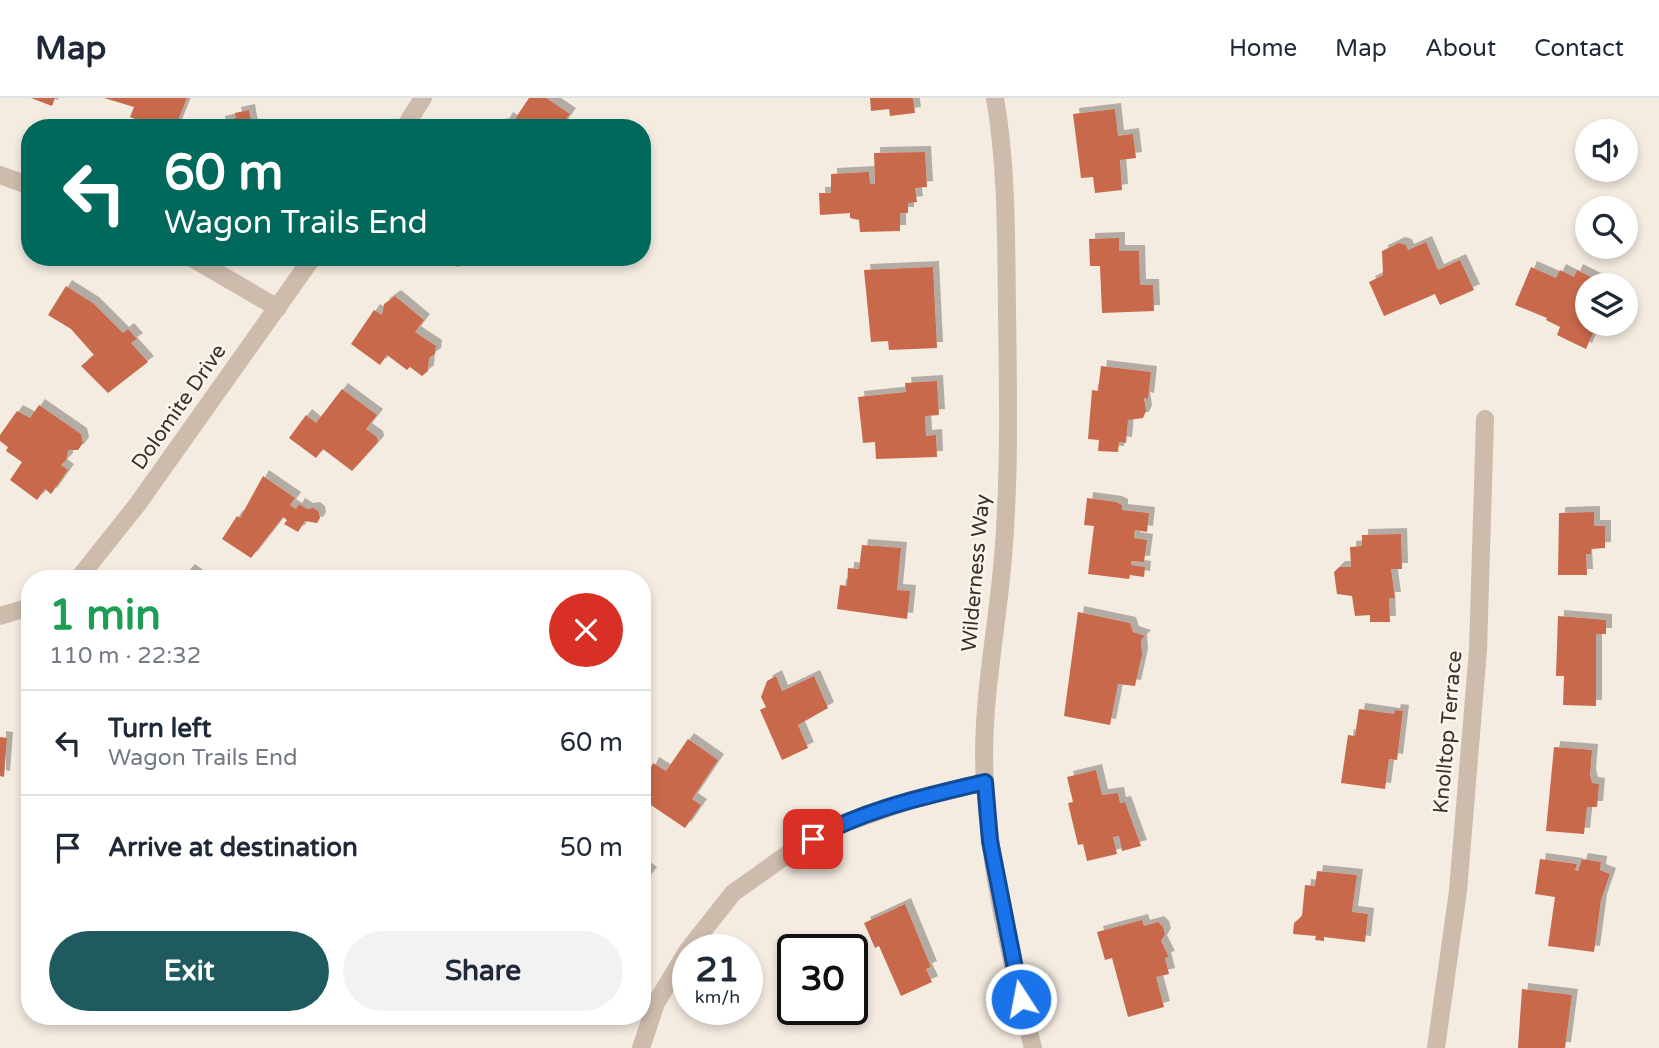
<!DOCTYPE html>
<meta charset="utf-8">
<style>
:root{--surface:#fff;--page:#f2f2f3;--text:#1f2937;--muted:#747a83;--line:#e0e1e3;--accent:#1f5a5e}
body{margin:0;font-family:"Varela Round",sans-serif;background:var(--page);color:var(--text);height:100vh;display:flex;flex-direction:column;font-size:26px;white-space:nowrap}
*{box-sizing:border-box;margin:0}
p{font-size:23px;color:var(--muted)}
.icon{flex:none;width:38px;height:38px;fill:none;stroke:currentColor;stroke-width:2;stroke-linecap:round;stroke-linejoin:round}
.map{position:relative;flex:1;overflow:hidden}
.drawer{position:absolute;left:21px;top:472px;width:630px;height:455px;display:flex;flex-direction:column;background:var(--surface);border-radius:28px;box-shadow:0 4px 10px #0003}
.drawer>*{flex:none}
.banner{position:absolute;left:21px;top:21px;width:630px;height:147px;border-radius:28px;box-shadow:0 4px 10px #0003;background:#00695c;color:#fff;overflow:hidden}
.fabs{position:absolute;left:1575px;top:21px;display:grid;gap:14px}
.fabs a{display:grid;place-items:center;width:63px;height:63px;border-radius:50%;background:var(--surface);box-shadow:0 4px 10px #0003;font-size:35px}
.speed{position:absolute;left:672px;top:836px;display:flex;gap:14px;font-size:35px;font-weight:700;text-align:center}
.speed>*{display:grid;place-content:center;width:91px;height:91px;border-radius:50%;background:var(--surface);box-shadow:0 4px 10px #0003;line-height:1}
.speed small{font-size:18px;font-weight:400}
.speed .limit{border:4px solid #111;border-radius:10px;background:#fff;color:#111}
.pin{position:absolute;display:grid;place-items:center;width:60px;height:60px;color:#fff;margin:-30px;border-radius:14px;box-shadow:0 4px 10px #0006}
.me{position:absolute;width:77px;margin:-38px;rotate:349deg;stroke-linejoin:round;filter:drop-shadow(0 0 5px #0008)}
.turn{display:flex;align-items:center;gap:24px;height:147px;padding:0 28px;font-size:32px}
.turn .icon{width:91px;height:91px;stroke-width:2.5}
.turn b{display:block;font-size:49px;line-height:60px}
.round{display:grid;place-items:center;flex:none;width:74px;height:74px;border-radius:37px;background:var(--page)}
.headline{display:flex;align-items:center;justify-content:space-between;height:119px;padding:0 28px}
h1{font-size:42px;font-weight:700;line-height:52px;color:#1e9e55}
.action{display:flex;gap:14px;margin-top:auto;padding:14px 28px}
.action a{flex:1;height:80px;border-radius:42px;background:var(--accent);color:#fff;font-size:28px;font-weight:700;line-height:80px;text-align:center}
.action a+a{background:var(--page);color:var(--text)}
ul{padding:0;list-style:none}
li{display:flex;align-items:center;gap:21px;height:105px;padding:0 28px;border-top:2px solid var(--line)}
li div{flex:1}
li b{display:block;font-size:26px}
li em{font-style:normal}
header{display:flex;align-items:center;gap:42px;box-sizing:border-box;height:98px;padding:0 35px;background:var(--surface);border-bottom:2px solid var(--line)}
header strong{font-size:33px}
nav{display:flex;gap:38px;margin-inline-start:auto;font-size:24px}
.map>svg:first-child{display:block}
.building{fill:#c8694b;filter:url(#shadow)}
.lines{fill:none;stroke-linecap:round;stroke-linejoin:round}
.minor{stroke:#cdbbac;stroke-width:18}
.route-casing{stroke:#114b97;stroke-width:18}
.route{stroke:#1a73e8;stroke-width:12}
.labels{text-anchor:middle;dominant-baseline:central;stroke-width:5;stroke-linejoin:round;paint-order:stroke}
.street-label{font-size:21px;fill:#3b302b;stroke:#fbf5ee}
</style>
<header>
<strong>Map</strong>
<nav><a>Home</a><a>Map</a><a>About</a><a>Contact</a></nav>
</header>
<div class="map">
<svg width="1659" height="950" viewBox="0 0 1659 950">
<defs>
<filter id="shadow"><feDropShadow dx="6" dy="-6" stdDeviation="0" flood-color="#0004"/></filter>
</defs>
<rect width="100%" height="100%" fill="#f4ebe1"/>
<path class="building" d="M31,0h24l-3,8z
M104,0h83l-12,30h-16l-29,-11 4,-10z
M529,0h17l24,16 -10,14h-59l6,-10 6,4z
M870,0h43l2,15 -25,3 -1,-7 -18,2z
M1115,11l3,27 15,-2 3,24 -16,2 2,30 -27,3 -2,-16 -12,1 -8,-64z
M249,12l3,18h-32l-1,-6 17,-4 -1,-5z
M925,54l2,35 -12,1 2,14 -9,1v10h-8v18l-40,1 -1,-12 -9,-2v-5l-30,2 -1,-22h12v-19l38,-2 1,12h5l-1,-31z
M1119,140v13h20l1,34h13l1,26 -52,2 -2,-47h-10l-1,-27z
M1426,144l12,28 22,-10 14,30 -34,15 -5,-11 -51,22 -15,-34 14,-7 -1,-24 17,-8 7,2 2,5z
M444,159h21l-7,10z
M933,169l4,81 -48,2 -1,-9 -17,1 -7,-72z
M1531,169l25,11 4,-8 14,7 3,-7 22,11 -2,4h-10v18l-6,10 6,3v8h10l-11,25 -29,-14 3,-8 -14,-7 1,-2 -32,-13z
M66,188l27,17 30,30 5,-4 9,10 -6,4 17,19 -40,31 -27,-27 13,-11 -23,-26 -23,-14z
M395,198l29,24 -9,12 21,14 -1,8 -6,4 -1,13 -6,5 -12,-9 -3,3 -20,-15 -7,10 -29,-21 23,-34 8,5 2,-11z
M1101,268l50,6 -3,27 -4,-1 2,13 -3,7 -15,2 -2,23 -7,-1 -1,10 -20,-1 1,-11 -11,-1 4,-49 6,1z
M937,283l2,34 -14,1 1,20 10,-1 1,22 -61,2 -1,-17 -12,1 -5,-46 48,-5 -1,-9z
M342,291l35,26 -11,14 11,8 1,5 -26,29 -29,-22 -7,9 -27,-20 17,-23 10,8z
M39,307l42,29 2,9 -5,7h-10l-1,9 -6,6 7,5 -17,24 -6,-5 -8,11 -27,-20 12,-18 -16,-11 2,-4 -8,-6v-6l17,-24 13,7z
M263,378l32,22 -5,7 6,4 3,-5 8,5 7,-1 5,4 1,6 -3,5 -12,-2 -7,11 -14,-8 3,-4 -4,-3 -32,41 -29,-19 15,-23 3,2z
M1087,400l29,4 6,3v5l27,3 -2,19 -12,-2 -1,8 13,2 -3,22 -13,-1v4l14,2 -1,10 -14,-2 -1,4 -41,-5 6,-48 -10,-1z
M1594,414v14h11v22l-14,1v5h-5l1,21h-29l1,-62z
M1401,436l1,35h-11l4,29h-6l1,24h-20v-7l-15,1 -3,-20 -15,-2 -3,-22 5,-5h12l-1,-20 12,-1v-11z
M862,447l39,3 -4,42 13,1 -3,28 -70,-10 3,-24 7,1 1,-18 11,1z
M189,472l12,9h-20z
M1078,514l52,11 3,9 12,4 -4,4 1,15 -7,31 -17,-2 -8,41 -46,-9z
M1558,518l48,4v14h-10v72l-33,-1 1,-29h-8z
M776,578l6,15 32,-15 14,32 -30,17 10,23 -26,12 -22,-50 6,-3 -5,-10 6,-16z
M1359,611l35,5 1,-4 8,1 -6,49 -8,-1 -4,30 -44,-6 7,-48 7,1z
M0,639l7,1 -3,39 -4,-1z
M688,641l30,21 -26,39 9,6 -16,23 -43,-29v-12l11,-24 13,8z
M1554,649l38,3 -2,25 2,8 7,1 -2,23h-10l-3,27 -38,-3z
M1096,672l6,25 16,-2 2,10 5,-1 16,44 -19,5 -3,-15 -6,1 4,17 -30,7 -4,-17 -5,1 -10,-42 5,-1 -6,-25z
M1540,761l37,5 -2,6 3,1 4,-12 19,3 -1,8 10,4 -9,26 -7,52 -46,-6 7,-49 -20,-3z
M642,768l9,7 -9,12z
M1317,773l40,4 -5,37 16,2 -3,28 -41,-5v4l-9,-1 1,-4 -23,-2 1,-11 8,-7 3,-31 10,1z
M905,806l26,63 -5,2 6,13 -31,14 -22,-50 -4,2 -11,-25z
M1142,822l2,6 14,-4 5,5 2,7 -4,7 8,16 -4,1 4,16 -13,3 8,30 -36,10 -16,-59 -7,2 -8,-28z
M1522,891l50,6 -7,53h-47z
M534,919h30l-2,8z"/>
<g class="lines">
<path class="minor" d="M995,0c12,69 11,141 12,211 1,83 3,165 -4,248 -6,75 -23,151 -18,226 5,89 26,179 48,265
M404,30l19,-30
M0,77l30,11
M190,159l88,51
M78,481l59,-74 176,-248
M0,518l30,-9
M688,852l45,-57 59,-42 42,-24 77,-27 74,-18
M641,950l15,-45 32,-53
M1436,950l22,-157 20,-241 7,-231"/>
</g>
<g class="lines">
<defs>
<path id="route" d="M813,741c52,-30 114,-43 172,-57l5,59 31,158"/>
</defs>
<use href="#route" class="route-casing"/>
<use href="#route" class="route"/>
</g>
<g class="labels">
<g class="street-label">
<text transform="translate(179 309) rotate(-55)">Dolomite Drive</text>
<text transform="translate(976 475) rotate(-85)">Wilderness Way</text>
<text transform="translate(1448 634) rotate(-85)">Knolltop Terrace</text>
</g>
</g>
</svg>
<div class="fabs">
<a><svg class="icon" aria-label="sound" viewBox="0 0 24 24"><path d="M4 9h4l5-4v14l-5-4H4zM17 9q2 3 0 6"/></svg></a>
<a><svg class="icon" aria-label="search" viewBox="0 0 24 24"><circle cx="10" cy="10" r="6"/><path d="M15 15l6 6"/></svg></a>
<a><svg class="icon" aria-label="layers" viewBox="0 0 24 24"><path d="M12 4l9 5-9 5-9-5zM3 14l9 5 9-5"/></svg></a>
</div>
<div class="speed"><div>21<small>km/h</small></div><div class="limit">30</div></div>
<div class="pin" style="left:813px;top:741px;background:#d93025"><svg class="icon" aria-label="arrive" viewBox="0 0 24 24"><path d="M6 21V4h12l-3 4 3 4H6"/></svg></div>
<svg class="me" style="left:1021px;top:901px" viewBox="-20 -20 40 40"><circle r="17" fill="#1a73e8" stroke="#fff" stroke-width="3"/><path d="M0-11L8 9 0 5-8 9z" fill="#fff"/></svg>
<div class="banner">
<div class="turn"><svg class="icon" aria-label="left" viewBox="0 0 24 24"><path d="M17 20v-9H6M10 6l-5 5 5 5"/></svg><div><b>60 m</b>Wagon Trails End</div></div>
</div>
<section class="drawer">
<div class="headline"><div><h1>1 min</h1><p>110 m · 22:32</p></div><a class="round" style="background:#d93025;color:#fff"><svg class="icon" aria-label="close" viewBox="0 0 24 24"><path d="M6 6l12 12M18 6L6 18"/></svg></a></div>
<ul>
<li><svg class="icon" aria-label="left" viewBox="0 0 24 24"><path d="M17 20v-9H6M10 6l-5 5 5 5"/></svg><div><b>Turn left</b><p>Wagon Trails End</p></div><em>60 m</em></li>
<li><svg class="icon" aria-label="arrive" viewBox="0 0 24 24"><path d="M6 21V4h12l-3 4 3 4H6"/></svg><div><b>Arrive at destination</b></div><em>50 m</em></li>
</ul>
<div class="action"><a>Exit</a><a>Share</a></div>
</section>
</div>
